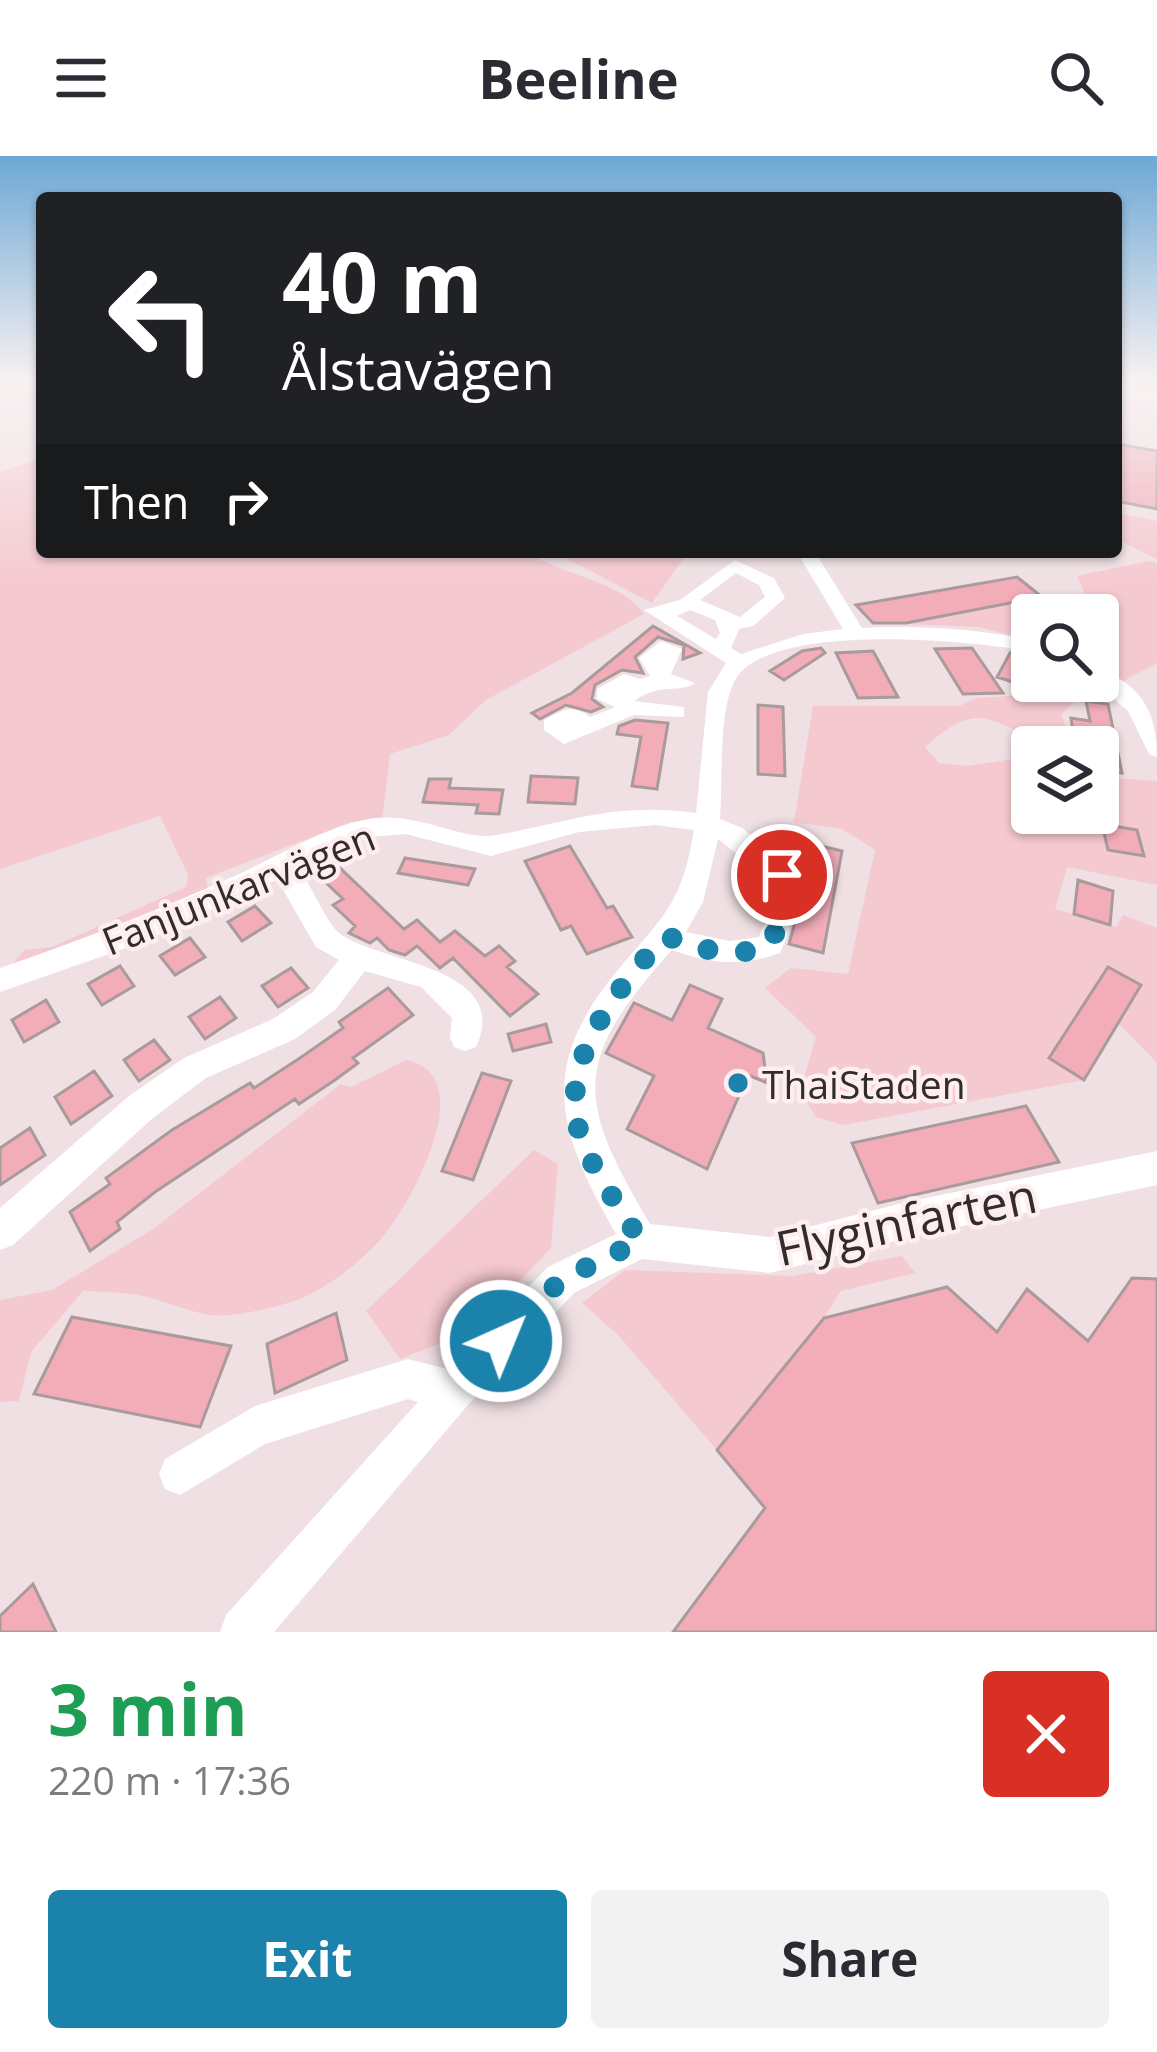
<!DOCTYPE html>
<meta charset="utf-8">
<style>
:root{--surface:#fff;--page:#f2f2f3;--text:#2b2b33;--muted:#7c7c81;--accent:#1a82ab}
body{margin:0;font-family:"Open Sans",sans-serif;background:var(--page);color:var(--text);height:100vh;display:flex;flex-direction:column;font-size:45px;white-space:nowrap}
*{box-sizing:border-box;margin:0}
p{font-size:39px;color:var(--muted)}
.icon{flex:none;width:66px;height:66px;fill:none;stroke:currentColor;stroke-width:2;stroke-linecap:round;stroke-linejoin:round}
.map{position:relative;height:1476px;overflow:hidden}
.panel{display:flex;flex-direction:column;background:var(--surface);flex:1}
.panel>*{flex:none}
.top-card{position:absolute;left:36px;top:36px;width:1086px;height:366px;border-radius:12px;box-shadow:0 3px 9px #0004;background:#202124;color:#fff;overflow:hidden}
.buttons{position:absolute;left:1011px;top:438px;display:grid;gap:24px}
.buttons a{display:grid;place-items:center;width:108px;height:108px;border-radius:12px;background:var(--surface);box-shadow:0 3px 9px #0004;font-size:60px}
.pin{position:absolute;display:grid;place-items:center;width:102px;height:102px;color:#fff;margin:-51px;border:6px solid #fff;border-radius:50%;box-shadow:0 3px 12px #0007}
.me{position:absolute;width:132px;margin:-66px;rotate:44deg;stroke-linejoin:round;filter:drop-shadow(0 0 9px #0008)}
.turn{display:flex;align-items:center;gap:42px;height:252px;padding:0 48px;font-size:54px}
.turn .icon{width:156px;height:156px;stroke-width:2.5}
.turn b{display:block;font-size:84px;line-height:102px}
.then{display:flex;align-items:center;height:114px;padding:0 48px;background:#0003;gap:24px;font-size:45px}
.round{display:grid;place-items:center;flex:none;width:126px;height:126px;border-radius:12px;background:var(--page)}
.overview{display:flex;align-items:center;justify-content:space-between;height:204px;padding:0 48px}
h1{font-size:72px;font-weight:700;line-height:90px;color:#1e9e55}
.button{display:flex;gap:24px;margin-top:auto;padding:24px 48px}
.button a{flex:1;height:138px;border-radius:12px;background:var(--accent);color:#fff;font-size:48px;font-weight:700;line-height:138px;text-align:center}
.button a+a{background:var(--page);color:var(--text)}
header{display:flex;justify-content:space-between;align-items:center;height:156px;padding:0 48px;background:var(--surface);font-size:54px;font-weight:700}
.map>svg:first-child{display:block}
.green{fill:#f5c9d0}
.building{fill:#f2adb9;stroke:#a99a9c;stroke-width:3}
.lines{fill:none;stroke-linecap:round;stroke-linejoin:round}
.minor{fill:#fff;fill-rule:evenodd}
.route{stroke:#1a82ab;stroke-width:21;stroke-dasharray:0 37.8}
.poi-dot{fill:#1a82ab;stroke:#feeef0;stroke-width:4.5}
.labels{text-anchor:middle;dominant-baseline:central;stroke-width:9;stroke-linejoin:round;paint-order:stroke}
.street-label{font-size:39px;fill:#322c2d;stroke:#feeef0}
.poi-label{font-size:39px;fill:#322c2d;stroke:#feeef0;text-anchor:start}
.near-street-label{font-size:48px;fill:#322c2d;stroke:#feeef0}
</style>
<header><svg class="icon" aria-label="menu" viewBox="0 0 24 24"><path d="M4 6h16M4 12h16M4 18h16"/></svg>Beeline<svg class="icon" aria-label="search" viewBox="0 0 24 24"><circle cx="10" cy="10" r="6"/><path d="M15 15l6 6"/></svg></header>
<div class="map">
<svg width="1157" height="1476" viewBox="0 0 1157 1476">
<rect width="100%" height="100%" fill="#f0e0e3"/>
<path class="green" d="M42,302v94h486c34,24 93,28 116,62l-158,86 -37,35 -59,19 -8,68h-31l-145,56 2,11 -200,81 16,-20 28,-3 134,-60 2,-12 -28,-59 -160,53v-397z
M1116,357l41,8v38l-41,-20z
M554,396h134l-36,51z
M1149,405l8,3v99l-35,19 -24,-13v-54h-13l3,-14 -11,-25z
M1006,448l48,11h-22v25l-55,-13 -77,-3z
M1055,525h43l13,7 -29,7 -21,19 12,33h-34v-5c-55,-28 -67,-37 -114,5l14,16 28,3 65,-10v57h66v-36l59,4v104l-90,-18 -12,42 61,18 7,-12 34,13v135l-39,-40 22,-38 -32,-18 -58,91 34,22 -240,45 -28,-8 -16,-26 16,-54 -51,-49 26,-20 57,6 27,-124 -33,-21 -48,-7 19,-116h146l18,-8 66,-4z
M406,904c77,15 4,146 -25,179 -22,24 -51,47 -81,60 -22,8 -68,19 -90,16 -24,-4 -47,-15 -71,-20 -18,-3 -37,-3 -56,-4l-52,61 -12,49 -19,1v-102l52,-10 101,-61 188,-145 10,3z
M534,994l24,14 -7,84 -78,83 -73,28 -34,-48z
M902,1100l13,17 -74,18 -17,27 -107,132 -98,-114 -37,-33 43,-33 169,6z"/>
<path class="building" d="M1116,288l41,7v58l-41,-8z
M1017,421l25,20 -136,26h-33l-17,-18z
M653,470l47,27 -17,6 1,-14 -26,-8 -23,20 8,16 -21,-3 -27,15 -3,14 11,8 -12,5 -25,-7 -26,14 -8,-6 40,-20z
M821,492l4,5 -41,27 -14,-9 32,-20z
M972,492l31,45 -40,1 -28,-45z
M873,495l25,46 -40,1 -22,-45z
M1010,497l22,6v29l-35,-11z
M1086,545l22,3 14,69 -24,-5v-21h-13l-1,-6 -10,-2 -3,-21 19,3z
M758,549l25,2 2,69 -27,-2z
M635,564l33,3 -11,66 -25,-3 9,-49 -24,-3 2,-8z
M531,620l47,2 -3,26 -47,-2z
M429,623h22l-2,9 54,2 -4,24 -23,-1 2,-8 -55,-3z
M1102,668l35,6 7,26 -36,-6z
M777,680l65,15 -19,102 -34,-9 9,-32 4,-51 -28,-12z
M570,690l37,62 6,-2 19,31 -45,17 -16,-28 -10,4 -36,-69z
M405,702l19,3 51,8 -7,16 -70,-12z
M338,710l66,63 13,-9 23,22 15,-11 30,25 14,-10 16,15 -8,6 31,27 -28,22 -57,-58 -13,10 -23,-22 -12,9 -16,-5 -12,-12 -7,5 -21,-10 6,-7 -22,-21 10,-6 -22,-21z
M1078,724l35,11 -3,34 -36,-11z
M255,750l16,17 -29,18 -14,-19z
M190,782l15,19 -30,18 -15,-19z
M120,810l14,20 -32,19 -14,-21z
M1108,811l33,18 -57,95 -35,-22z
M291,812l17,20 -30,19 -16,-21z
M690,829l32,14 -14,29 55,25 4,30 -19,-8 -41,94 -80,-40 27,-53 -48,-23 28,-50 38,17z
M388,832l25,27 -60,43 5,5 -23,17 -36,24 -4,-5 -140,93 -38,30 3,7 -30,22 -20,-39 40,-28 -4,-6 66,-48 78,-47 4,5 46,-30 43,-30 -4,-6z
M220,841l16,21 -31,21 -16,-22z
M46,844l13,22 -35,20 -12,-22z
M546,868l5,18 -38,9 -5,-17z
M154,884l16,20 -31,21 -15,-21z
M94,915l18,25 -41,28 -16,-27z
M482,917l29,8 -38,99 -31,-9z
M1026,950l33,56 -181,41 -26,-60z
M30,972l15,27 -45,30v-37z
M1132,1122l25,1v353h-484l92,-124 -48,-58 107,-132 123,-31 50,45 30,-43 61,52z
M336,1157l11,47 -72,33 -8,-49z
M72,1161l159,29 -31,81 -166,-33z
M33,1428l23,48h-56v-16z"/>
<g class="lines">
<path class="minor" d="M1116,232l41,7v8l-41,-7z
M797,396h18l47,76c57,-3 114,1 170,12v12c-58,-12 -264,-31 -297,28 -17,32 -12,101 -15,139l22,9 49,40c10,27 1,60 -11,85 -40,14 -69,11 -108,-3 -101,112 -96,149 -22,274l120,13 136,-35 251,-51v34l-251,53 -136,35 -128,-14 -68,34 -106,112 -194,227h-54l6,-17 192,-213 -10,-3 -143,45 -85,51 -15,-6 -6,-15 6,-15 90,-53 153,-47 39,10 101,-102 68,-33c-60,-106 -80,-168 6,-269 45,-52 60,-64 72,-135l-39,-5 -76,7 -88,24 -85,-22 -37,3 -70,32c12,16 27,52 39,63 36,31 176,33 138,115l-11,4 -11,-4 -4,-10 2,-19 -31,-31 -56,-16 -30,39 -40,29 -89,39 -53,40 -140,127 -13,5v-42l129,-112 55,-38 89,-39 40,-27 26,-32 -23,-13 -39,-68 -134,63 -143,50v-24c79,-27 154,-56 230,-90 41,-18 89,-48 133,-58 51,-12 98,22 134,15 76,-14 119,-33 199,-22l12,-121 18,-29 -82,-53 36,-10 55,-40 39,18 11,20 -32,28 -14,3 -8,19 10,6 62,-20 40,-5zM736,417l23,12 6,12 -25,20 -40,-17zM690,454l25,10 5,13 -4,6 -39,-23zM718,683l50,40 -3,44 -6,14 -29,4 -44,-9 17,-30z
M661,485l21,8 -11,25 24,9c-15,11 -35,-1 -61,18l50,6v10l-50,-2 -70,29 -20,-14v-10c19,-10 28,-17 46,-3l25,-10 -18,-8v-10l27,-15 16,5 10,-3 -11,-18z
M1098,513c44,15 59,44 59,88l-8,-3 -21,-43 -35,-30h5z"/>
</g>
<linearGradient id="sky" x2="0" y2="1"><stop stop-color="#6da8d5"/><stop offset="0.52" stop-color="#f8f1f2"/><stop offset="1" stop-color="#f8f1f2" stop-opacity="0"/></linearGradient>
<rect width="1157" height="431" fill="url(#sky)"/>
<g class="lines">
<path class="route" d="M501,1185l60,-61 79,-39c-22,-39 -64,-89 -65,-135 -3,-62 50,-128 91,-170 37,14 66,24 104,9l9,-22 3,-48"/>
</g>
<circle class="poi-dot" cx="738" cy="927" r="12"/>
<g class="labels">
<g class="street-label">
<text transform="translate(238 732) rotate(-22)">Fanjunkarvägen</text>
</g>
<g class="poi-label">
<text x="762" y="927">ThaiStaden</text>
</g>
<g class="near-street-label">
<text transform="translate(906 1065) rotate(-12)">Flyginfarten</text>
</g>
</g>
</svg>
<div class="buttons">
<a><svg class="icon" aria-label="search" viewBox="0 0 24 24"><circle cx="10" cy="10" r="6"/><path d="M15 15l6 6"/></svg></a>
<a><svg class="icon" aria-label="layers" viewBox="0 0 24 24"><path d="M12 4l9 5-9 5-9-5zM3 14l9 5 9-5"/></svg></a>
</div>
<div class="pin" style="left:782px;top:719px;background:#d93025"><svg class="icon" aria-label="arrive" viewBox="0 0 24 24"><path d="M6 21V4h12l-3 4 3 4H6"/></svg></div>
<svg class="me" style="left:501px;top:1185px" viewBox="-20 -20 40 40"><circle r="17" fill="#1a82ab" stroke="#fff" stroke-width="3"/><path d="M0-11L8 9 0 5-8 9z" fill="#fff"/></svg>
<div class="top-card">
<div class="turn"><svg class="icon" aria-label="left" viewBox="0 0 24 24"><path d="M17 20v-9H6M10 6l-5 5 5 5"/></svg><div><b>40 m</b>Ålstavägen</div></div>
<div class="then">Then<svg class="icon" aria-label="right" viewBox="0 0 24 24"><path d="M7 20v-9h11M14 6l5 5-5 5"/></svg></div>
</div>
</div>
<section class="panel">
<div class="overview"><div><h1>3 min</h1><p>220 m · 17:36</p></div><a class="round" style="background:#d93025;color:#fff"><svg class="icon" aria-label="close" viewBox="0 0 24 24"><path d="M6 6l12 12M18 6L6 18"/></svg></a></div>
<div class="button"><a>Exit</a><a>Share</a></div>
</section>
